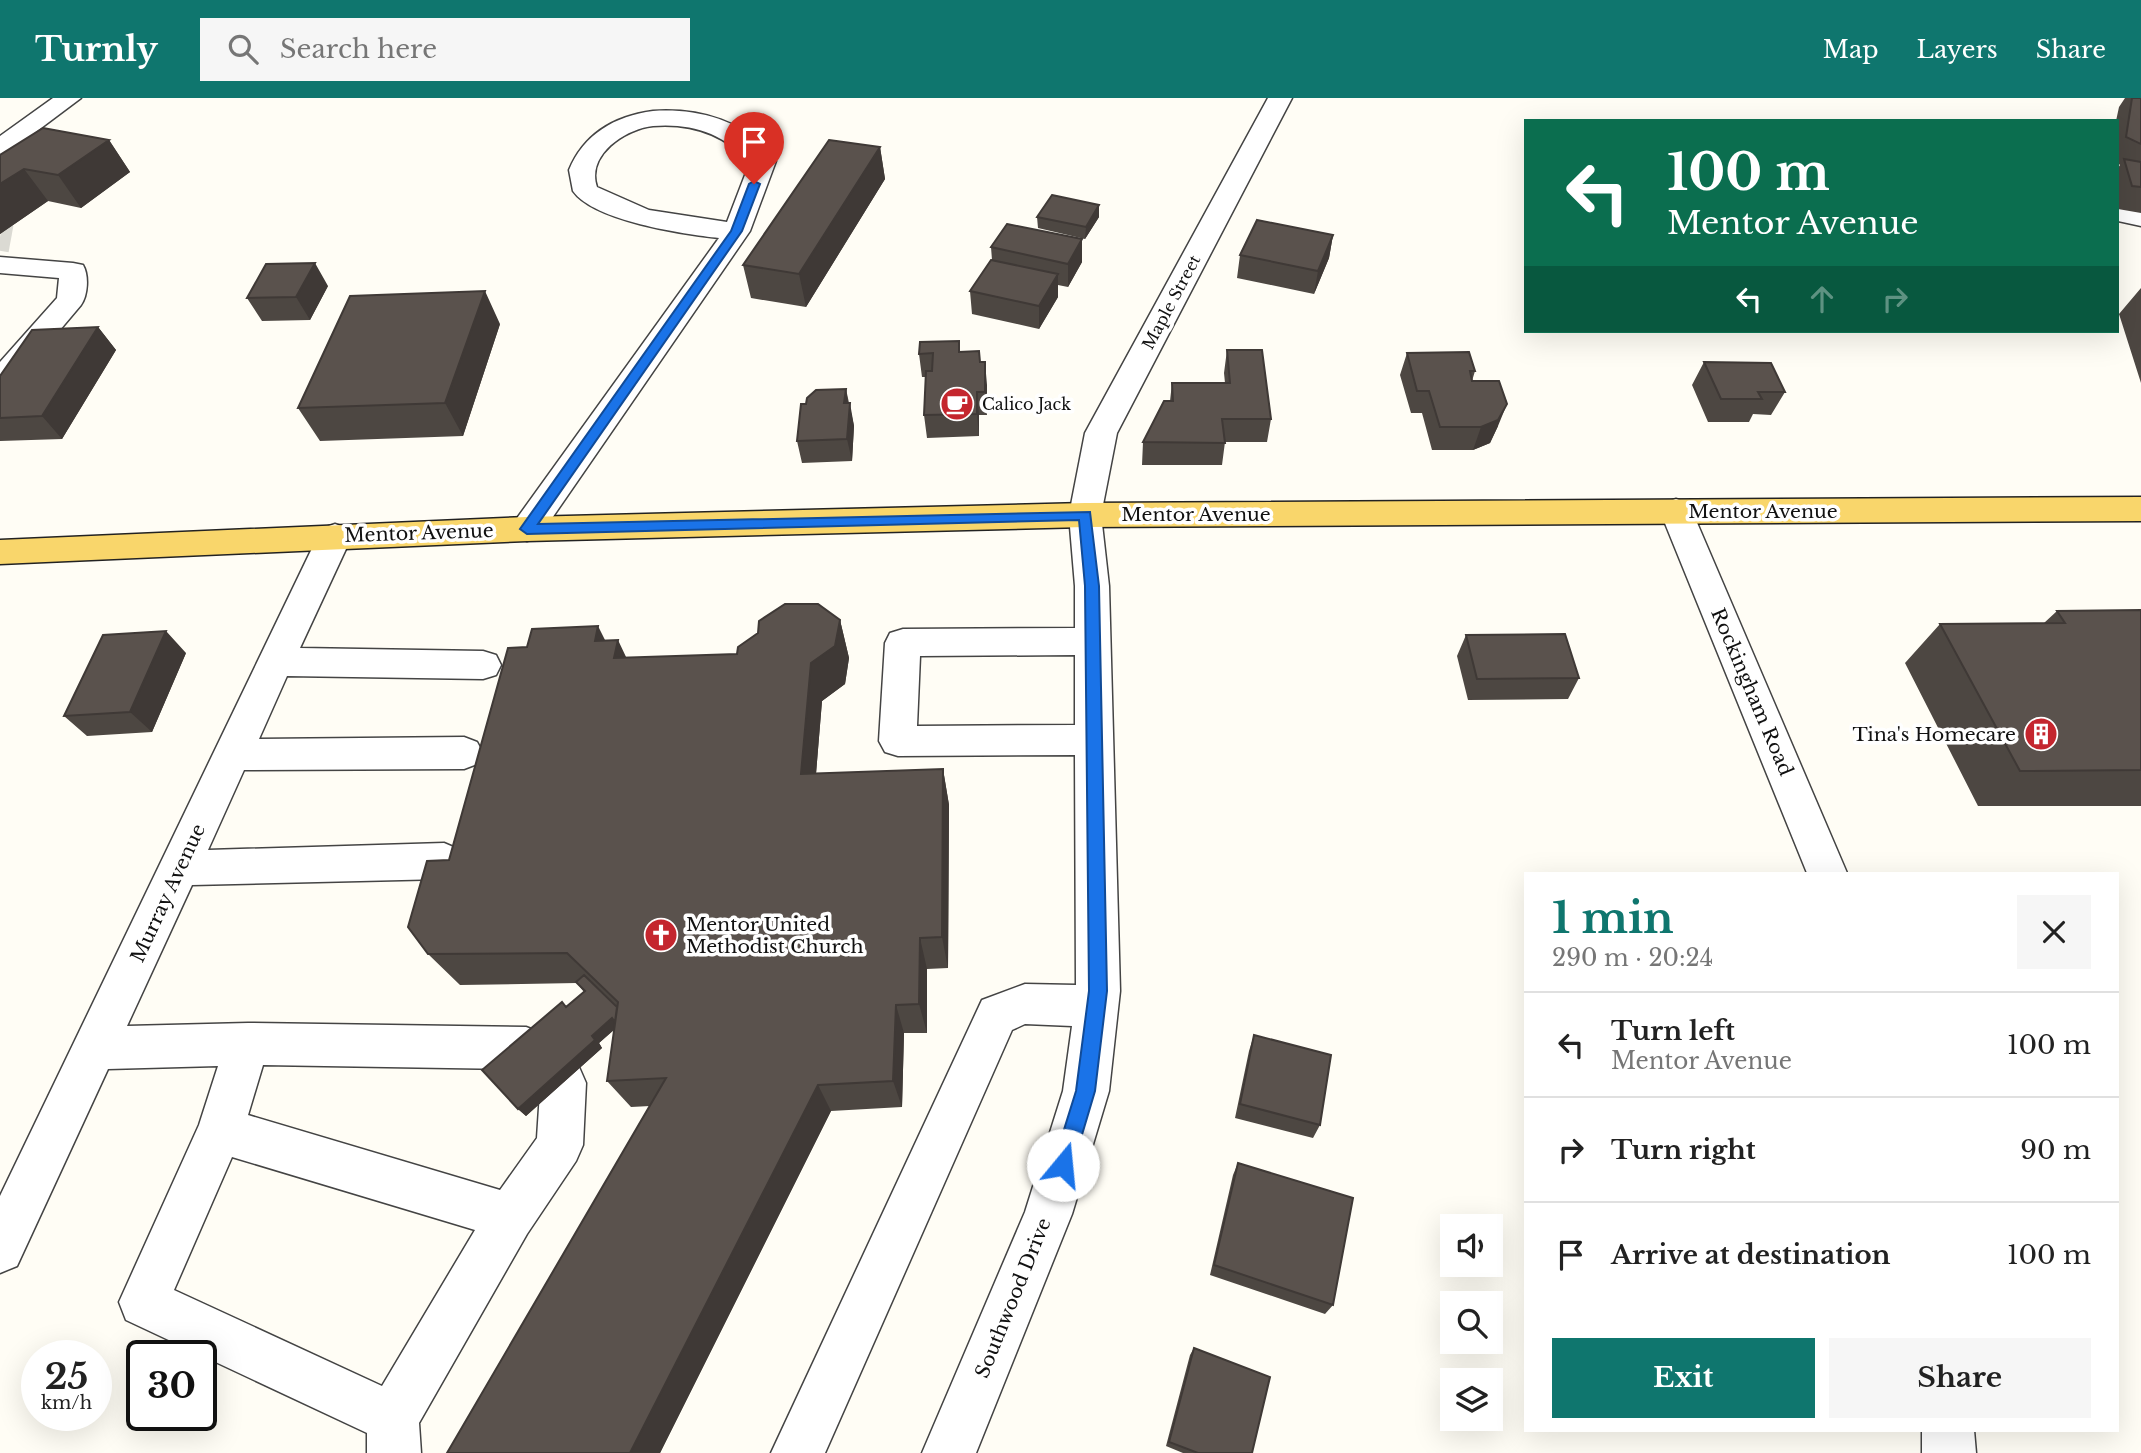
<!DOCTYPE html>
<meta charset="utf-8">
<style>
:root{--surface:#fff;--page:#f6f6f6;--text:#222;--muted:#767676;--line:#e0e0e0;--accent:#0f766e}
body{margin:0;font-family:"Libre Baskerville",serif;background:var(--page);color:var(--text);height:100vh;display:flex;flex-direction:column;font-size:26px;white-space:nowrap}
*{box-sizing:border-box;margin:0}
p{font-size:23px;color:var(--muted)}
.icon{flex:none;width:38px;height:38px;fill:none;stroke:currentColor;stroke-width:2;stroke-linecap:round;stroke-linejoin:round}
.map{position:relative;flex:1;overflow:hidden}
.sheet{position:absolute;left:1524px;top:774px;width:595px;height:560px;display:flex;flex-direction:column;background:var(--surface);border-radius:0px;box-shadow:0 7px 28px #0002}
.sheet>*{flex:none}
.top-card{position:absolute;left:1524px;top:21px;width:595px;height:214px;border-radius:0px;box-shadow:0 7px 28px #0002;background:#0b6e4f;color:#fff;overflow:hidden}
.tools{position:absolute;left:1440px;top:1116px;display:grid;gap:14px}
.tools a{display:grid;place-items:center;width:63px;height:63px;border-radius:0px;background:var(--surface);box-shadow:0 7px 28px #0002;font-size:35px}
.speed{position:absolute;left:21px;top:1242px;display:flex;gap:14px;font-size:35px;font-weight:700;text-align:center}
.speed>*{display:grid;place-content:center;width:91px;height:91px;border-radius:50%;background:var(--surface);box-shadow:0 7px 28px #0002;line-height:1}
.speed small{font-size:18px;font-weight:400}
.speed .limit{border:4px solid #111;border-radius:10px;background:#fff;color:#111}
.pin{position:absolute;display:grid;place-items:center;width:60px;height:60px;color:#fff;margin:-72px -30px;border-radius:50% 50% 50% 0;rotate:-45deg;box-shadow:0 0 7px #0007}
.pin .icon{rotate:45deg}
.me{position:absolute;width:77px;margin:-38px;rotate:17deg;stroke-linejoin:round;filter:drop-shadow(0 0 5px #0008)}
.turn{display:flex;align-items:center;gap:24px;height:147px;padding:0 28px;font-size:32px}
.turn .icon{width:91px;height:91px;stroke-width:2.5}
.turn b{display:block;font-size:49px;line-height:60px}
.lanes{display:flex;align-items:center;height:66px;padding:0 28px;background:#0003;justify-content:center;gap:35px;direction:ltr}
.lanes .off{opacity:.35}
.round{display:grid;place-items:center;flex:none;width:74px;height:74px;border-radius:0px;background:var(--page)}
.headline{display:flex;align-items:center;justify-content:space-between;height:119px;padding:0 28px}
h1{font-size:42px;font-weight:700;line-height:52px;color:var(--accent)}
.action{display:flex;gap:14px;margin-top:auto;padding:14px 28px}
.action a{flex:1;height:80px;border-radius:0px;background:var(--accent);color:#fff;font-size:28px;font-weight:700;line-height:80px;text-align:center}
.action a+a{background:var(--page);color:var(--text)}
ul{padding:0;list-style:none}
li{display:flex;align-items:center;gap:21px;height:105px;padding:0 28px;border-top:2px solid var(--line)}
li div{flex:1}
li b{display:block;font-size:26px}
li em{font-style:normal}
header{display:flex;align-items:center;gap:42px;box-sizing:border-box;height:98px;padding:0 35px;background:var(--accent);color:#fff}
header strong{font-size:33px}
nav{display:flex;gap:38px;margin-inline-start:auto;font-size:24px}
.search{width:490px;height:63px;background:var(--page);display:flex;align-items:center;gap:18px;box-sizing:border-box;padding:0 24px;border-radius:0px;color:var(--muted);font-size:26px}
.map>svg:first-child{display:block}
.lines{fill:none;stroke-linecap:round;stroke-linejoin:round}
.minor-tunnel{stroke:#dbdad3;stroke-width:27;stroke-dasharray:27 14;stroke-linecap:butt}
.minor-casing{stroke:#444;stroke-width:3}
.major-casing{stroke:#222;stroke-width:3}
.minor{fill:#fff;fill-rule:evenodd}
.major{fill:#f9d66b;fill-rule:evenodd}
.wall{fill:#4d4742}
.shaded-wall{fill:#3f3936}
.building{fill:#5a524d;stroke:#3f3936;stroke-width:2}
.route{fill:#1a73e8;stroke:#114b97;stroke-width:2}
.labels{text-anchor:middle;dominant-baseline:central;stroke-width:7;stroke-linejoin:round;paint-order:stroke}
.far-street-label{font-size:16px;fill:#111;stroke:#fff}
.far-poi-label{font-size:16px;fill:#111;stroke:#fff;text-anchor:start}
.street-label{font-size:19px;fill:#111;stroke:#fff}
.poi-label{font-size:19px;fill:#111;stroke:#fff;text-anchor:end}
</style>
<header>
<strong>Turnly</strong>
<div class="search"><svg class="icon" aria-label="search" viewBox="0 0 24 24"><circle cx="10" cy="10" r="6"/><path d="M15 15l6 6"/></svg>Search here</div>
<nav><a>Map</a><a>Layers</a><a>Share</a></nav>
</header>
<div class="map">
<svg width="2141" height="1355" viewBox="0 0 2141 1355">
<rect width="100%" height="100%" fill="#fffdf5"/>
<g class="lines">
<path class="minor-tunnel" d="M0,139l11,2"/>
<defs>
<path id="minor" d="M53,0h28l-72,54 -9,2v-18z
M1268,0h24l-175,335 -16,82 8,71 11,405 -11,100 -37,123 -96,239h-54l103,-241 38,-121 9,-65 -47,-2 -13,6 -187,423h-54l211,-453 43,-16 51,1 -1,-230 -177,1 -13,-4 -6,-11 6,-98 5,-10 13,-4 172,-1v-42l-6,-71 16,-82zM1075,557v70l-158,1 3,-70z
M653,13c46,-3 95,10 123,50l-26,70 -211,306 -12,4 -12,-4 -5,-8 5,-8 204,-283c-36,-4 -125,-17 -146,-47l-4,-21c15,-36 46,-54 84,-59zM653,28c38,-3 70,7 97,36l-23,60 -78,-12 -52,-23c-11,-32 28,-58 56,-61z
M2118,107l23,5v16l-23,-5z
M0,159l73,6 10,2c6,10 5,30 -2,40l-70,83 -11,3v-29l57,-64 2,-20 -59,-5z
M1676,401l12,4 4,8 155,362h-40l-147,-362 4,-8z
M335,426l12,4 5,8 -52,112 183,3 13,4 5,10 -5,10 -13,4 -196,-3 -28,63 205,-2 13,5 6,11 -6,11 -13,5 -220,1 -36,80 236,-7 14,6 6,12 -6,12 -14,6 -252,6 -65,141 121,-3 278,4 16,6 37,34 7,16 -3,62 -7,16 -49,73 -108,189 2,30h-54v-20l-241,-113 -7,-18 80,-177 19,-59 -110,3 -91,197 -17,7v-77l318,-660 5,-8zM263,967l254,4 23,23 -3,46 -37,52 -252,-75zM232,1059l243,73 -93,156 -208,-96z
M1922,1332h52l2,23h-54z"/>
<path id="major" d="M2141,399v24l-1056,6 -558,14 -527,23v-24l527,-23 558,-14z"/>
</defs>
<use href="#minor" class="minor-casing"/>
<use href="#major" class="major-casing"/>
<use href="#minor" class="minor"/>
<use href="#major" class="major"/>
</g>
<path class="wall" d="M2125,0h16v115l-23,-4v-41l2,-3 -2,-2v-42h-2l3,-14z
M109,42l21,32 -49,36 -33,-7 -48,33v-79z
M880,49l5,32 -79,128 -55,-9 -8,-33z
M1037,119h62l-14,22 -47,-11z
M1333,137l-4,23 -15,36 -77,-16 3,-23z
M1082,141v23l-14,25 -10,-2v12l-19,32 -67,-15 -2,-23 22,-31 -1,-13z
M328,188l-18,34 -48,1 -15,-23z
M2141,190v95l-22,-69z
M500,226l-37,112 -143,5 -22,-33z
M98,229l18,23 -54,89 -62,2v-65z
M959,243l1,11 20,10h5l2,53h-8v21l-52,2 -3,-23 2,-38h-4l-3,-23z
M1227,252l44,69 -4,23h-42l-3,23h-80l1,-23 27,-41 2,-18h53l-1,-10z
M1407,255l68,18 -3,10 26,45 -8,17 -17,7h-41l-10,-37h-11l-11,-38z
M1704,264l81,30 -14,23 -18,-1 -4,8h-41l-16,-37z
M846,291l8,37 -2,35 -50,2 -5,-22 9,-37z
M2141,512v196h-163l-73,-143 35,-39 104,-1 13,-12z
M840,522l9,38 -4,26 -23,17 -6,73 127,-5 6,36 -1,163 -21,1v64h-23l-2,74 -71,4 -171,342h-213l203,-347 -19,1 -24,-26 7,-51 -15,13 3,5 -76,68 -8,-7 48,-102 18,-15 -7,-9 -117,2 -32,-31 21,-94 78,-213 99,11 111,-4z
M1466,537l113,43 -11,21 -100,1 -11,-44z
M186,555l-34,79 -65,4 -23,-20z
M1254,937l66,90 -7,13 -78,-20 14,-67z
M1238,1065l95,142 -8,9 -115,-39 23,-100z
M1194,1250l58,105h-69l-17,-7 24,-91z"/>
<path class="shaded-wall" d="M109,42l21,32 -49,36 -23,-33z
M880,49l5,32 -79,128 -7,-33z
M24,71l24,32 -48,33v-50z
M1099,107v12l-14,22 1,-12z
M1333,137l-4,23 -15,36 4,-23z
M1082,141v23l-14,25v-23z
M315,165l13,23 -18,34 -14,-23z
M1058,176v23l-19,32v-23z
M485,193l15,33 -37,112 -18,-33z
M98,229l18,23 -54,89 -20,-23z
M985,264l2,23v30l-2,-23z
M846,291l3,20 1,-6 4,23 -2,35 -5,-22 -3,-36z
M977,294l2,23v21l-2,-22z
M1507,306l-9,22 -8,17 -17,7 8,-23z
M840,522l9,38 -4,26 -23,17 -9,109 -12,-36 10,-111z
M598,528l16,32 4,-18 18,38 -41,-37z
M166,533l20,22 -34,79 -22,-20z
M943,671l6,36 -1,163 -6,-31z
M920,840l7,31v64l-8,-29z
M896,907l8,28 -2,74 -9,-26z
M612,920l6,8 -19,17 3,5 -76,68 -8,-7 74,-73z
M818,987l13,26 -171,342h-30z"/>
<path class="building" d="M2132,0h9v46l-15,-7z
M43,30l66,12 -51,35 -34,-6 -24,15v-29z
M829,42l51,7 -81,127 -56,-9z
M2124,61l17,3v25l-9,-1z
M1052,97l47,10 -13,22 -49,-10z
M1257,122l76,15 -15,36 -78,-16z
M1007,126l75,15 -14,25 -77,-17z
M991,162l67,14 -19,32 -69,-15z
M315,165l-19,34 -49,1 19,-34z
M485,193l-40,112 -147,5 52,-112z
M98,229l-56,89 -42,2v-42l32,-46z
M959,243v11l20,-1 1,11h5v30h-8v22l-53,1 2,-44h6l1,-18 -14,1 1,-12z
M1227,252h35l9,69h-49l3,24 -82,-1 21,-41h9l-1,-18h58z
M1469,254l6,19h-5l2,10h27l8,23 -9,16 -17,7h-41l-11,-36h-12l-10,-38z
M1704,264l67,1 14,29h-27l4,7h-41z
M846,291l-2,14h6l-3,36 -50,2 4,-37h5l1,-6 9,-8z
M785,506h33l22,16 -5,26 -24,17 -10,111 142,-5 -1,168 -22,1 -1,66 -23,1 -3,76 -75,4 -188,368h-183l219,-375 -59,3 11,-79 -51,-49 -139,1 -20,-27 19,-66 22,-1 59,-212 19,-1 5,-18 66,-3 -3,15 23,-1 -4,18 123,-4 1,-7 20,-14 1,-12z
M2141,512v160l-121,1 -80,-147 125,-1 -8,-12z
M166,533l-36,81 -66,4 39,-81z
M1565,536l14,44 -102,1 -11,-44z
M584,877l33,32 -2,15 -3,-4 -20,18 3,4 -77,69 -36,-39 80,-68 4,5 19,-16 -9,-9z
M1254,937l77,20 -11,70 -80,-21z
M1238,1065l115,35 -20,107 -119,-40z
M1194,1250l76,29 -18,76h-54l-29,-11z"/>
<path class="route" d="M754,83l6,3 -18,47 -204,293 552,-12 9,74 8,405 -12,100 -22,74 -3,7 -7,3 -7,-3 -3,-7 23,-74 13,-100 -4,-405 -6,-66 -552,14 -7,-5 211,-298 18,-47z"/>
<defs>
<symbol id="cafe-disc" viewBox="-11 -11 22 22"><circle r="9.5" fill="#c4262e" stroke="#fff"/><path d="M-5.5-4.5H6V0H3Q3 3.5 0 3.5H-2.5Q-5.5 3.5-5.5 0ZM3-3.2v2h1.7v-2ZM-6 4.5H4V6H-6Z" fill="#fff"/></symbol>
<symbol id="building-disc" viewBox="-11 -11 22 22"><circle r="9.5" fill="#c4262e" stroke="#fff"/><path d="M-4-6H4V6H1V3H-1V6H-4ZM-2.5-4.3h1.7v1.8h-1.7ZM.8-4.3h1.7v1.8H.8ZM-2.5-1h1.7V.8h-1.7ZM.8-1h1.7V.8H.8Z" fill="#fff"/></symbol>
<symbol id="church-disc" viewBox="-11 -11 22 22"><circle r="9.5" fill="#c4262e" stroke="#fff"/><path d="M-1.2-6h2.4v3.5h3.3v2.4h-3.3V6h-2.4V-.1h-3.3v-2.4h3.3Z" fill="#fff"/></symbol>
</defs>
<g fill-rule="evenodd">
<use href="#cafe-disc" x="938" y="287" width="38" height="38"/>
<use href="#building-disc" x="2022" y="617" width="38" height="38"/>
<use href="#church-disc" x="642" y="818" width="38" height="38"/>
</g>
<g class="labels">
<g class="far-street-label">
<text transform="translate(1171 204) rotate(-62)">Maple Street</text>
</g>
<g class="far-poi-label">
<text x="982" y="306">Calico Jack</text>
</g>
<g class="street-label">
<text x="1763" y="413">Mentor Avenue</text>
<text x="1196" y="416">Mentor Avenue</text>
<text transform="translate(419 435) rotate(-2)">Mentor Avenue</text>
<text transform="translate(1752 594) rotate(67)">Rockingham Road</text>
<text transform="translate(168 795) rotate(-65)">Murray Avenue</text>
<text transform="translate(1013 1200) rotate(-68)">Southwood Drive</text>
</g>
<g class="poi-label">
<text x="2016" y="636">Tina's Homecare</text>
<text x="686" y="826" text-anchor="start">Mentor United<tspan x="686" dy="22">Methodist Church</tspan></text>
</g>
</g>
</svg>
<div class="tools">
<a><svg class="icon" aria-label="sound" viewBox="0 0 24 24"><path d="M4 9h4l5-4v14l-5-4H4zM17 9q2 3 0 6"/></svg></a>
<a><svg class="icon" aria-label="search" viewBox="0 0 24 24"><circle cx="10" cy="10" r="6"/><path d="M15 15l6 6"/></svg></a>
<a><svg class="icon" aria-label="layers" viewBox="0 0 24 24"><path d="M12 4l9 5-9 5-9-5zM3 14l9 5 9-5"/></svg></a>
</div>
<div class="speed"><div>25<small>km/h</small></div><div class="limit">30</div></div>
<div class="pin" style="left:754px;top:86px;background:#d93025"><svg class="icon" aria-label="arrive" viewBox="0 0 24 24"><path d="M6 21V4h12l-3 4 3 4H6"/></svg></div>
<svg class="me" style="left:1063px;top:1067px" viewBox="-20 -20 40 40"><circle r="19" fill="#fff"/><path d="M0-13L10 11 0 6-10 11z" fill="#1a73e8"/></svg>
<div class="top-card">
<div class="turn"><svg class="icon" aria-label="left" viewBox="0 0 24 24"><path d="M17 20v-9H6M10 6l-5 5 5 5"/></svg><div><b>100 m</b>Mentor Avenue</div></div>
<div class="lanes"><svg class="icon" aria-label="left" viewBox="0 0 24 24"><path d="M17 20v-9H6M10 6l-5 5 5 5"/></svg><svg class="icon off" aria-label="ahead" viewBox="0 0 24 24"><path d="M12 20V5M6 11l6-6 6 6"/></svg><svg class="icon off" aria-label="right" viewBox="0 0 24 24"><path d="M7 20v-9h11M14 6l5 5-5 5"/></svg></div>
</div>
<section class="sheet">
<div class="headline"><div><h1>1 min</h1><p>290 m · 20:24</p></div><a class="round"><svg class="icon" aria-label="close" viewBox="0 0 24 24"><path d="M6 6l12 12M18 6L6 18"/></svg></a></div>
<ul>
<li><svg class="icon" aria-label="left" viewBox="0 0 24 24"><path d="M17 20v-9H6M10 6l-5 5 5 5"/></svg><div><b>Turn left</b><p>Mentor Avenue</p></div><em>100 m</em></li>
<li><svg class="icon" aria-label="right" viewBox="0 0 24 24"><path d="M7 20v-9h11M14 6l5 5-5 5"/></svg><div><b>Turn right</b></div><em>90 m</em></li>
<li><svg class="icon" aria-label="arrive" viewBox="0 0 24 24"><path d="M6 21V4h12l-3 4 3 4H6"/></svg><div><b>Arrive at destination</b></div><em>100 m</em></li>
</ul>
<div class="action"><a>Exit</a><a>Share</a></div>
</section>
</div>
